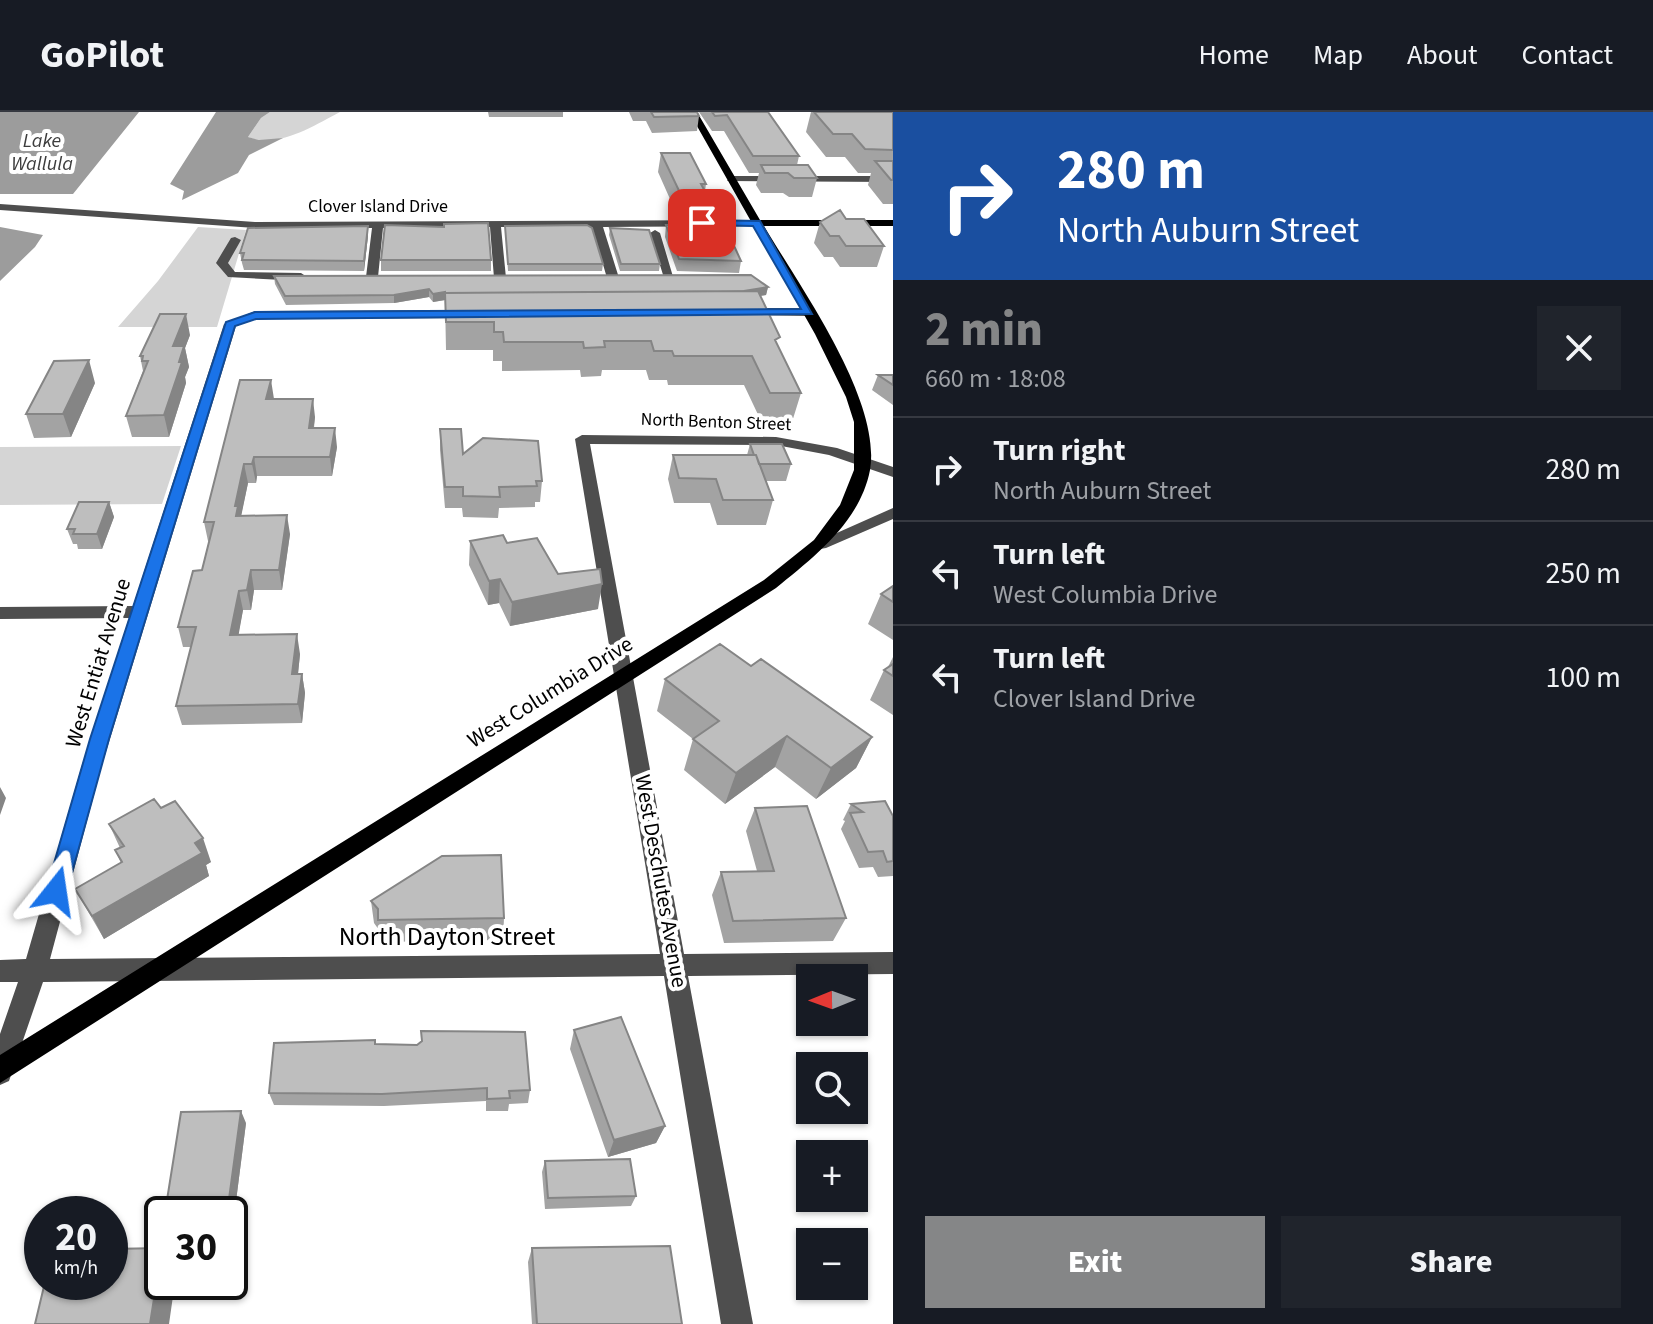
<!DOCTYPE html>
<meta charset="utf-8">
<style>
:root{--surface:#171b24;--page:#20242c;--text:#f1f3f6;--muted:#9ea1a6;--line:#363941;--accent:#858687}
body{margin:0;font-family:"Source Sans 3",sans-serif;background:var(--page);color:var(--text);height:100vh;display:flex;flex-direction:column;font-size:30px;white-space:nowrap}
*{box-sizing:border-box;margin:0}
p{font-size:26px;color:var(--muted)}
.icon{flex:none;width:44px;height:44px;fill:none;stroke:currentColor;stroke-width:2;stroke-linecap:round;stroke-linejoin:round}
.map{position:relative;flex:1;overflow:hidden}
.details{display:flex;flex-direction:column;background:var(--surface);width:760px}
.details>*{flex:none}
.top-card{background:#1a4fa0;color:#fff;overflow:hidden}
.needle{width:52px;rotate:269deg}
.tools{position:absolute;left:796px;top:852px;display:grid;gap:16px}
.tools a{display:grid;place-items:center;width:72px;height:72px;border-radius:0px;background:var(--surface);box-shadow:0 2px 6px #0004;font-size:40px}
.speed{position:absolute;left:24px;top:1084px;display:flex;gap:16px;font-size:40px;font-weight:700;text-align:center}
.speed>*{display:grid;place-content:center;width:104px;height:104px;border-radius:50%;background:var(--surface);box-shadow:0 2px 6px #0004;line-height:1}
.speed small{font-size:20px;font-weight:400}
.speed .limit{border:4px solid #111;border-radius:12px;background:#fff;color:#111}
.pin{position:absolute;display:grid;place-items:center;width:68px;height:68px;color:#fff;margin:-34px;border-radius:16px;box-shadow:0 4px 12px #0006}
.me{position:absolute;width:88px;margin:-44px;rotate:15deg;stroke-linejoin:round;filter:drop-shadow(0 0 6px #0008)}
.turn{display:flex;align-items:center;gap:28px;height:168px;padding:0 32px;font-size:36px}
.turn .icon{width:104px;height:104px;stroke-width:2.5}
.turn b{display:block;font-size:56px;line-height:68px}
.round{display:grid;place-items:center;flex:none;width:84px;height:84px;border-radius:0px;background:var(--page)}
.summary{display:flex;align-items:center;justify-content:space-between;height:136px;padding:0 32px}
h1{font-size:48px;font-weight:800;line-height:60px;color:var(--accent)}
.cta{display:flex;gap:16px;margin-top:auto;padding:16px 32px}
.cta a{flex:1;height:92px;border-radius:0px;background:var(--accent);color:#fff;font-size:32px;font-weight:800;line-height:92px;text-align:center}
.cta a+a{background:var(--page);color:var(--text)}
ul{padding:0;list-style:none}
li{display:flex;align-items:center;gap:24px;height:104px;padding:0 32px;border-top:2px solid var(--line)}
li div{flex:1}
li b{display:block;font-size:30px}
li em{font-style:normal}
header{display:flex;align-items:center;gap:48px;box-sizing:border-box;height:112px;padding:0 40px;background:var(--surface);border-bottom:2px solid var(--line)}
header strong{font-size:38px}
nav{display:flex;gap:44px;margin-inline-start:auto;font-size:28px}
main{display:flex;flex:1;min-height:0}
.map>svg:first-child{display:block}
.green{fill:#d5d5d5}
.water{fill:#9c9c9c}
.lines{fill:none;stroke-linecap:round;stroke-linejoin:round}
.minor{fill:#4e4e4e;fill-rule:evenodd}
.major{fill:#000;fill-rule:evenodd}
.wall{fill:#a3a3a3}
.shaded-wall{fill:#858585}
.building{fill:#bebebe;stroke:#858585;stroke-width:2}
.route{fill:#1a73e8;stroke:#114b97;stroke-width:2}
.labels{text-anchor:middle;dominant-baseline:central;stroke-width:8;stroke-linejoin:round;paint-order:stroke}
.far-street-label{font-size:18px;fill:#000;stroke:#fff}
.far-water-label{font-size:20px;font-style:italic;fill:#3d3d3d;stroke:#fff}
.street-label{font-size:22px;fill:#000;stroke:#fff}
.near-street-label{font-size:26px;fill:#000;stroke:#fff}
</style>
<header>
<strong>GoPilot</strong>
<nav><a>Home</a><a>Map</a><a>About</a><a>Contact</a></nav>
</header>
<main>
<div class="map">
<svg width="893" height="1212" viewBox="0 0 893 1212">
<rect width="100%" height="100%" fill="#fff"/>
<path class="green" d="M270,0h70c-27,14 -62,37 -92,25l13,-19z
M198,115l48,3 -29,97h-99l40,-46z
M181,334l-19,58 -162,1v-58z"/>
<path class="water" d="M0,0h139l-66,82h-73z
M216,0h54l-9,6 -13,19 11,3 24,-2 -34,17 -11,18 -56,27 2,-9 -14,-7z
M0,115l43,8 -8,12 -35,34z"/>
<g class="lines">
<path class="minor" d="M731,64h162v6l-166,-1z
M0,92l255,18 501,-2 5,3 -5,3 -153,1 16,51 -6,4 -6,-4 -15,-51h-91l5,51 -6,4 -6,-4 -4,-51 -107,1 -5,49 -6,4 -6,-4 6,-49h-117l-255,-18z
M655,118l5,3 14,47 -10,-2 -14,-45z
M235,125l6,3 -13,23 7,9 66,1 6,4 -6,4 -73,-4 -12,-14 15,-25z
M740,196h68l6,4 -6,4 -72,-1 -2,-3z
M255,199l217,-1 6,4 -6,4 -216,1 -20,7 -134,439 -52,194 610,-5 -85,-515 7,-4 194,2 61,11 56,19v10l-64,-22 -53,-10 -186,-1 94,510 209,-2v22l-205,2 65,348h-32l-57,-348 -621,6 -34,99 -9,4v-51l18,-52h-18v-22l26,-1 56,-194 47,-147 -129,1v-12l133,-1 91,-282z
M893,396v11l-67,29 -6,1 -8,-5z"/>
<path class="major" d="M689,0h8l63,108h133v6h-129c36,61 118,174 106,244 -10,52 -56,87 -94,118l-776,495v-28l764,-475 50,-40 26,-35 14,-35v-48l-8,-25 -31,-63z"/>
</g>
<path class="wall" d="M488,0h75v5h-74z
M629,0h68l2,4 -2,15 -45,2 -6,-12h-13z
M699,0h69l31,44 -2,9 20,13 -5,19h-23l-6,-4h-22l-5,-8 3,-12h-10l-25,-42h-12z
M811,0h82v92h-10l-15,-19 3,-12h-13l-13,-16h-19l-20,-25z
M661,41l45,31 -1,7 3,6 -4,20h-26l-20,-45z
M686,106l55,43 -2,12 -62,-2 -12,-34 1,-12h19z
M846,107l38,27 -7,21h-37l-7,-10h-9l-10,-14 6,-21z
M505,114l98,38 -1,7h-94z
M444,115l47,33v11h-110v-11z
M610,116l50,36 -1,7h-39l-11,-36z
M368,124l-4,35 -120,-1 -2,-7 -2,-10z
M274,164l494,11 -2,8 -6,1 17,49 24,48 -9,29 -30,1 -18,-38h-76l-1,-5h-18l-3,-10h-44l-1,6 -20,1 -1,-7 -78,1v-10h-9v-11h-47l-1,-50 -12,2 -4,-5 -35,6 -108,2 -11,-21z
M190,223l-5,13 4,19 -4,10 1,6 -17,54h-37l-6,-21 17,-45 -3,-15z
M878,263h15v30l-21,-15z
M95,271l-24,54 -37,1 -8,-24z
M274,287l41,18 -1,11 23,19 -5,29h-75l-1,7h-8l-7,32 49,19 -8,56h-28l-3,20h-8l-5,25 62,19 -2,20h4l3,19 -3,30 -120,2 -6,-19 15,-59h-8l-5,-20 24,-57 7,-29h-1l-4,-19z
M440,317l23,25 79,27 -2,21h-5v5l-36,1 -1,10 -35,-1 -1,-9h-17l-5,-58z
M750,332l41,20 -5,17h-20l7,19 -7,25h-49l-7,-22h-36l-6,-24 5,-24h74z
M109,390l5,15 -12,32h-24l-1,-5h-4l-6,-15z
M470,429l37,2 51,31 40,35 -88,17 -11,-23 -11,2 -19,-40z
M893,474v54l-25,-16 13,-30z
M893,545v58l-23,-15 14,-30 4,-3z
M751,554l121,71 -16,31 -40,31 -41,-32 -50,37 -41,-34 9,-31 -36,-28 8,-32z
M851,692l42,12v60l-15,1 -5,-10 -14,1 -18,-39 4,-8 -2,-1z
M161,696l50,54 -5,3 3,11 -105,63 -29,-50 46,-26 -6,-13 5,-2 -11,-24z
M755,696l91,110 -13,23 -109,2 -12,-48 9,-23 36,-1 -11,-40z
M371,789l133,17 -1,22 -123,2 -1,-12 -5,-7z
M574,918l91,96 -9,17 -48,14 -38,-108z
M375,932l155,46 -2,13 -19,1 -1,7h-22v-10l-102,5 -110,-1 -5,-12z
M246,1011l-11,86 -61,1 -7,-10z
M545,1049l91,35 -5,10 -86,3 -3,-37z
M532,1136l150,76h-150l-4,-62z"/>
<path class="shaded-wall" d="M368,114v10l-4,35v-10z
M768,175l-2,8 -20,3 -2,-7z
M429,177v8l-35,6v-8z
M445,180v8l-12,2v-8z
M186,202l4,21 -5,13 4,19 -4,10 1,6 -17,54 -5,-22 9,-69z
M89,248l6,23 -24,54 -8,-23z
M271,268l3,19h-8z
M313,287l2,18 -4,30 -2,-19z
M335,316l2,19 -5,29 -2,-19z
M254,345l3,19 -1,7 -4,-19z
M244,352l4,19 -7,34 -5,-1 -1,-10z
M109,390l5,15 -12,32 -5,-15z
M287,403l3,19 -8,56 -3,-20z
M251,458l3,20 -3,20 -4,-20z
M500,467l-1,24 -11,2 1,-24z
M602,472l-4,25 -88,17 2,-24z
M239,479l4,19 -8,45 -5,-20z
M297,522l3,20 -4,39 -4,-19z
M302,562l3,19 -3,30 -4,-19z
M787,624l-12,31 -50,37 11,-31z
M872,625l-16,31 -40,31 15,-31z
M0,675l6,11 -6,17z
M203,726l8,24 -5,3 3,11 -105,63 -12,-23 103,-73z
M241,999l5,12 -11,86 -6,-10z
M665,1014l-9,17 -48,14 6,-17z
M162,1138v32h13l-6,42h-19z"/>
<path class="building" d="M651,0h46l2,4 -45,1z
M712,0h56l31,44h-46l-26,-41 -12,1z
M814,0h79v38l-28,-1 -13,-15h-19z
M661,41h29l16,31h-5l7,13h-26z
M875,49h18v19h-2z
M761,53h47l9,13h-23l-6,-5h-23z
M840,98l6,9h18l20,27h-38l-7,-10h-9l-10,-14z
M686,106h26l7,12 11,7 11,24 -62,-2 -13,-34h23z
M488,111l3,37h-110l4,-35 59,2v-3z
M587,113l5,3 11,36h-95l-3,-38z
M368,114l-4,35 -122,-1 2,-7h-4l8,-25z
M610,116l39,2 11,34h-39z
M751,163l17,12 -24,4 -299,2v6v-7l-12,2 -4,-5 -35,6 -109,1 -11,-20z
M758,179l22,46 -5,3 26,53h-31l-18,-37h-78l-2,-5h-18l-3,-10h-47l1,6 -21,1 -1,-6h-79l-1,-10h-9v-10h-48l-1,-29z
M160,202h26l-13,32h11l-5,16h3l-18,53 -38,1 22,-55h-6l1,-5h-3z
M89,248l-26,54h-37l28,-53z
M878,263h15v10z
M240,268h31l-5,19h47l-4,29h26l-5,29h-76l-2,7h-8l-9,42h3l-2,10 51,-1 -8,55h-28l-4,20 -8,1 -9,44 67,-1 -5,40h10l-4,30 -122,2 20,-79h-18l15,-56 9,-1 12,-48h-10z
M440,317h21l2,25 20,-16 55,3 4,40h-6l1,5 -38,1 1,10 -37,-1v-9h-18z
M750,332h32l9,20h-32l-3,-9h-2z
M673,343h83l17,45h-50l-7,-21 -37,-1z
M79,390h30l-12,32h-24l2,-5h-8z
M503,423l4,8 30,-5 21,36 42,-5 2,15 -90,18 -12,-23 -11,2 -19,-40z
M893,474v16l-12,-8z
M720,532l31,22 10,-7 111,78 -41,31 -44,-32 -51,37 -43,-34 26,-18 -54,-42z
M893,552v12l-9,-6z
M154,687l7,9 14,-7 28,37 -8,5 7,10 -110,63 -17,-27 47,-27 -7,-12 9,-4 -15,-22z
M885,689l8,15v45l-6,1 -4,-11 -15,1 -18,-39 13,-1 -12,-8z
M807,694l39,112 -113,3 -12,-49 53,-1 -19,-63z
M501,743l3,63 -126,2v-11l-7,-8 71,-45z
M621,905l44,109 -51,14 -40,-110z
M421,919l104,1 5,58 -21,1 1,7 -23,1v-11l-105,6 -113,-1 5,-50 101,-3v4l42,1 5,-4z
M241,999l-12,88 -62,1 14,-88z
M630,1047l6,37 -88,2 -3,-37z
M670,1134l12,78h-145l-5,-76z
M162,1136l-12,76h-115l10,-42h65v-33z"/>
<path class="route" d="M702,108l58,1 52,93 -556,5 -21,7 -126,413 -42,152 -3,6h-15l-3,-6 44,-152 136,-417 29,-10 546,-3 -48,-83 -54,-1z"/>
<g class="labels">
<g class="far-street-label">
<text x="378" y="94">Clover Island Drive</text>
<text transform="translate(716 310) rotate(2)">North Benton Street</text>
</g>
<g class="far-water-label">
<text x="42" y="29">Lake<tspan x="42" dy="23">Wallula</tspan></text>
</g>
<g class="street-label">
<text transform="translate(98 551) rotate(-73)">West Entiat Avenue</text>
<text transform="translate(550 580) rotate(-32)">West Columbia Drive</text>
<text transform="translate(661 769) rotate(80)">West Deschutes Avenue</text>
</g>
<g class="near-street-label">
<text x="447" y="824">North Dayton Street</text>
</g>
</g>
</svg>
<div class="tools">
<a><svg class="needle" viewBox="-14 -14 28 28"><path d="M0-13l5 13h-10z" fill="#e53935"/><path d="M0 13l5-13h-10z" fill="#9ea1a6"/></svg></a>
<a><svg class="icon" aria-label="search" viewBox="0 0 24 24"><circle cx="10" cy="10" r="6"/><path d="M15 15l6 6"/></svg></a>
<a>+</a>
<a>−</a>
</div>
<div class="speed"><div>20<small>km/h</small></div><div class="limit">30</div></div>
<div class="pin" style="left:702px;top:111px;background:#d93025"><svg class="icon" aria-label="arrive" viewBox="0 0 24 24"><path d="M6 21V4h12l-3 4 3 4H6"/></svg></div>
<svg class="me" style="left:56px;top:779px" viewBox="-20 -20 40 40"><path d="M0-17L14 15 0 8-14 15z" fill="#1a73e8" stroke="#fff" stroke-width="4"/></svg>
</div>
<section class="details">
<div class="top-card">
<div class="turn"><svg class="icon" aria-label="right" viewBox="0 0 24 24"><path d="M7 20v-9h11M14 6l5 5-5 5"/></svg><div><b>280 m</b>North Auburn Street</div></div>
</div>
<div class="summary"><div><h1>2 min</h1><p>660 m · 18:08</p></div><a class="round"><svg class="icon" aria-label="close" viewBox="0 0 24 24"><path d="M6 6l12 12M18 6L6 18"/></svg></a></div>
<ul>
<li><svg class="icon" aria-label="right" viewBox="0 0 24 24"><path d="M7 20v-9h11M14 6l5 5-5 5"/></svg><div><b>Turn right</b><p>North Auburn Street</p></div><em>280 m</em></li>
<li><svg class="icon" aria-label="left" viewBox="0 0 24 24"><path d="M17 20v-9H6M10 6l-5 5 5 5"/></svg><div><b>Turn left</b><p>West Columbia Drive</p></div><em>250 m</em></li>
<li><svg class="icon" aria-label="left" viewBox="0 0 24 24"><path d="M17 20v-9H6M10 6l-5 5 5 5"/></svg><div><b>Turn left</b><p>Clover Island Drive</p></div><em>100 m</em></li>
</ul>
<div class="cta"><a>Exit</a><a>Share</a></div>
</section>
</main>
